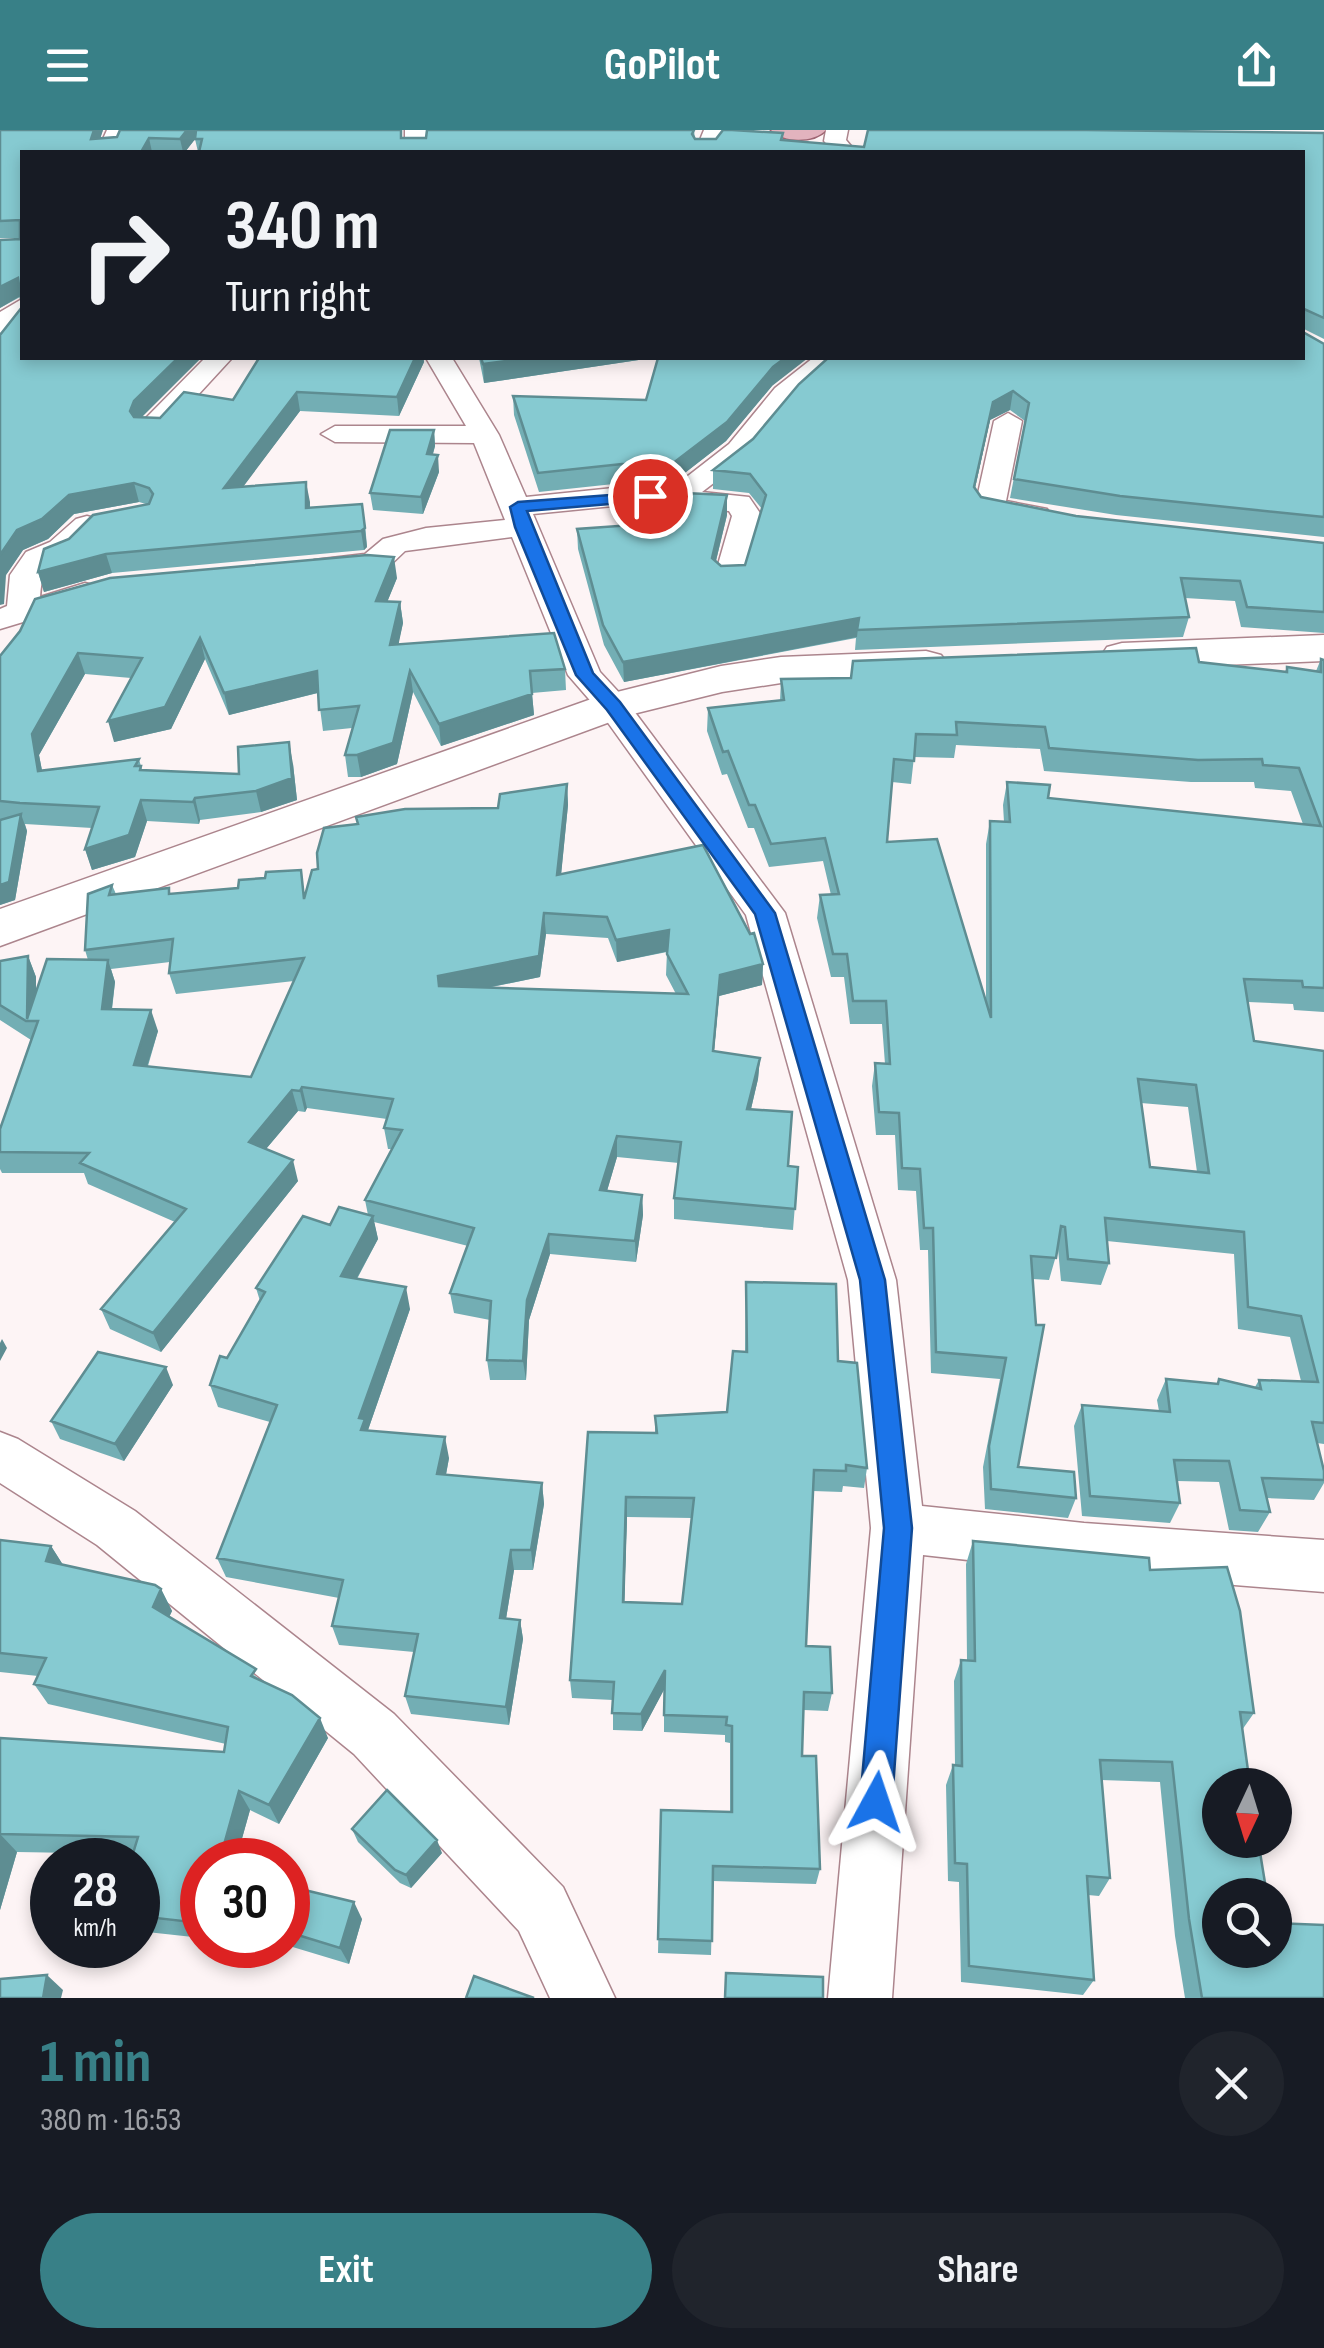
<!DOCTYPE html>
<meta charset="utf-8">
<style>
:root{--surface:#171b24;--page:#20242c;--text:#f1f3f6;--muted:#9ea1a6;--accent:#388087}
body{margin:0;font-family:"Sofia Sans Condensed",sans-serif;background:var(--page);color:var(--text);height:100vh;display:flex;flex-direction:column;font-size:38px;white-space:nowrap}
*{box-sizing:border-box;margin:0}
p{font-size:32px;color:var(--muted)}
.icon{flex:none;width:55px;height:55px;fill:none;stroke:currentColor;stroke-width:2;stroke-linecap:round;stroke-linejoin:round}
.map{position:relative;height:1868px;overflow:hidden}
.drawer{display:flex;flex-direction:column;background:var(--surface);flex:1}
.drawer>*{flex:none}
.top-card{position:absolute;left:20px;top:20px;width:1285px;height:210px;border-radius:0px;box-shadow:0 5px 15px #0003;background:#171b24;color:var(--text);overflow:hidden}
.needle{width:65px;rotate:184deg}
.controls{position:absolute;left:1202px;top:1638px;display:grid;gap:20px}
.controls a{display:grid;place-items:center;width:90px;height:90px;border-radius:50%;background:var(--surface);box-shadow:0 5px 15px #0003;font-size:50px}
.speed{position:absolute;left:30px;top:1708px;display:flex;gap:20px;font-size:50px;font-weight:700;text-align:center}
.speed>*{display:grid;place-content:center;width:130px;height:130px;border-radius:50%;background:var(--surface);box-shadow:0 5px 15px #0003;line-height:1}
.speed small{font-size:25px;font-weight:400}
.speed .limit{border:15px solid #d22;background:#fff;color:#111}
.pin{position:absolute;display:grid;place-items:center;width:85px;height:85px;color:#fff;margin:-42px;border:5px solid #fff;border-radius:50%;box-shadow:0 2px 10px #0007}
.me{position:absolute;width:110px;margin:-55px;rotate:5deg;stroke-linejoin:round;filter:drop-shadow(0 0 8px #0008)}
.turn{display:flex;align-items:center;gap:35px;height:210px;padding:0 40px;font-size:45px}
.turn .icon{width:130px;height:130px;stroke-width:2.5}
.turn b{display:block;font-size:70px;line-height:85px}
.round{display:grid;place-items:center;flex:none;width:105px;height:105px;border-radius:52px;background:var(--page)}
.headline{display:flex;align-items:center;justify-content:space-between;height:170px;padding:0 40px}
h1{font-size:60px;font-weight:700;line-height:75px;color:var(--accent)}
.action{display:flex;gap:20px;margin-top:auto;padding:20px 40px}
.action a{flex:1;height:115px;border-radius:60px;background:var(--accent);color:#fff;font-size:40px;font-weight:700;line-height:115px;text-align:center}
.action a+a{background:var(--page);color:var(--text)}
header{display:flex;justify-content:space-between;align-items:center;height:130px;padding:0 40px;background:var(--accent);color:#fff;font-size:45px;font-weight:700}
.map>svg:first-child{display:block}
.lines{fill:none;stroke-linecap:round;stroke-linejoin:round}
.minor-casing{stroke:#ac858d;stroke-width:3}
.tertiary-casing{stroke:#ac858d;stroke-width:3}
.primary-casing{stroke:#9e6572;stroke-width:3}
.minor{fill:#fff;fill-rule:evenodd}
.tertiary{fill:#fff;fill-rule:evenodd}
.primary{fill:#e2b3be;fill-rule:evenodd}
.wall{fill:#73aeb4;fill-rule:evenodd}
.shaded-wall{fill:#5e8d92}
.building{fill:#86cad1;stroke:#5e8d92;stroke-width:2.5;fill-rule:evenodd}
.route{fill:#1a73e8;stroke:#114b97;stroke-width:2.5}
</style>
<header><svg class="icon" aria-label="menu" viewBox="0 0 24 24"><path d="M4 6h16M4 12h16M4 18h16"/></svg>GoPilot<svg class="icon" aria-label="share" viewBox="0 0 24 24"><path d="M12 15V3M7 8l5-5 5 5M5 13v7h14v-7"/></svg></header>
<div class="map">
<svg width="1324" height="1868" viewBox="0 0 1324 1868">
<rect width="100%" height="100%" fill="#fdf4f5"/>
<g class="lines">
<defs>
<path id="minor" d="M107,0h22l-12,22h-20z
M405,0h22l-2,22h-20z
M704,0h22l-10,22h-21z
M826,0h22l-2,10 10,12h-22l-10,-11z
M22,169v20l-22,14v-21z
M205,228h27l-70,76h-20l-4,-6 4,-6z
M426,228h26l47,77 27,62 97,-10 60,4 -4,-6 5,-6 45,-35 46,-56 38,-30h28l-46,42 -46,56 -47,36 47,5 13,19 -20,66h-22l-5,-7 17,-59 -3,-5 -106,-6 -90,9 67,158 25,27 160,214 111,367 26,226 162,17 240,17v52l-240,-19 -161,-18 -31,443h-64l43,-470 -23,-248 -102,-365 -145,-202 -33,-38 -56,-138 -107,14 -20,19 -11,2 -60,2 -5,-7 5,-7 51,-6 18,-15 43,-11 79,-8 -31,-77 -139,-1 -14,-8 14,-8h131z
M1008,283l14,8 -16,80 41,8 4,6 -4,6c-21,5 -47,-3 -68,-8l-4,-6 19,-86z
M87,386l11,3 4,6c-7,10 -19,23 -30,30 -24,17 -29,7 -32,42l45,-14 11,3 5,7 -5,7 -96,29v-20l7,-3 3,-31 16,-23 24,-10 26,-23z
M0,1302l18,7 117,72 259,203 169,173 52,111h-65l-31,-67 -165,-177 -257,-209 -97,-62z"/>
<path id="tertiary" d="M1324,505v26l-202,8 -15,-4 -6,-9 6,-9 15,-4z
M926,521l15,4 7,9 -7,9 -160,10 -59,9 -93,23 -629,231v-37l597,-212 124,-31 60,-9z"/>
<path id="primary" d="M771,0h55c-12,13 -43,13 -55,0z"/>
</defs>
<use href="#minor" class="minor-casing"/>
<use href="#tertiary" class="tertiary-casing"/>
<use href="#primary" class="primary-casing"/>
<use href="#minor" class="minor"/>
<use href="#tertiary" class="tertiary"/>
<use href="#primary" class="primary"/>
</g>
<path class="wall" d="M0,0h103l-3,8 302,-8v8h24l1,-8h267l1,9h21l67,-6v7l81,7 460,-14v206l-20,-10 -1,3 21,12v193l-208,-22 -106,-17 15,-77 -15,-11 -20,10 -15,68 6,9 95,19 248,27v90l-83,-6 -6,-26 -50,-3 4,19 -6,20 -328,13 1,-12 -232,44 -20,-37 -26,-96 -1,-20 49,-4 -6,-16 -1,-19 108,25 -11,46 5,5 24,-1 17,-56 -13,-16 -36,-4v-19l589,-318h-1104l-3,-13 -10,13h-163v153l-2,-8 -20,11 20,-69v-1h-20z
M22,228h179l-60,59 19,1 73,-18 26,-42h165v4l-25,54 -99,-5 -57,75 67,16v6l55,15 2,24 -3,3 -252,23 -68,19 -6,-20 108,-68 -7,-2 -65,12 -26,25 -25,11 -17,25 -2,29z
M479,228h173l-168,25z
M772,256l-46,55 -58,45 -45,-3 -84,9 -25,-77 -1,-19 133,4z
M434,300l1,16 -2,8 6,18 -16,42 -50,-4 -3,-17z
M397,448l-10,24h13l3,21 -5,21 167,25 1,21 -34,3 2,22 -93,31 -28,-54 -16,72 -36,13h-13l-3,-22 7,-27 -29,3 -5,-38 -89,22 -24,-56 -34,70 -57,13 17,-64 -46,-4 -46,81 3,15 97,-11 3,11 97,4 54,-10 4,36 -36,12 -61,8 -1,4 -52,-3 -12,36 -43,13 -7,-21 7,-21 -67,-4 2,7 -12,69 -15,5v-249z
M1321,529l3,1v352l-30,-2 -1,-6 -45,-2 6,39 70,10v393l-7,-1 7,28v12l-10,17 -47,-2 3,14 -12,20 -29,-2 -10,-48 -42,-1 3,22 -10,20 -88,-7 -8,-90 8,-21 77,6 -2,-11 9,-21 50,5 3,-5 36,8 4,-7 42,1 -11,-44 -52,-8 -4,-75 -127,-13 2,22 -8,22 -40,-4 -3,-32 -9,31 -16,-1 -15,188 58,31 -8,20 -83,-9 -2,-42 17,-88 -69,-6 -3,-123h-8l-4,-59 -18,-1 -3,-55h-19l-4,-49 3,-23 10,1 -3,-40h-32l-6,-47h-13l-14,-59 3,-23h11l-8,-34 -54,6 -15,-39h-6l-21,-54 -5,1 -15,-44 1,-23 72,-7 1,-22 70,-1 348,-16 86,10 2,-5 29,4zM956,615l84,4 4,22 147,11h63l1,6 36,3 12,33 -255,-26 -41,-16 -4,23 1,17 -14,-1 -4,23v158l-99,-160 5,-60 19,2 3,-27 40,1zM1141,973l47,4 9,65 -47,-5z
M567,654l1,21 -7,69 202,90 -1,21 -43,11 -5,55 46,7 -2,21 -7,30 37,57 10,1 -5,63 -119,-11v-21l5,-35 -62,-6 -10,34 35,4 1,20 -7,47 -86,-8 -21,66 -3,60h-36l-3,-20 3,-40 -36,-7 -4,-20 18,-47 -94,-24 4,17 -21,40 53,30 -42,121 81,28 -3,17 96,8 2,21 -11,66h-19l-8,49 14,1 3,19 -14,86 -98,-11 -6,-18 9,-44 -75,-7 -7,-19 7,-28 -113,-21 -9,-19 53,-136 -52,-15 -8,-22 17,-27 33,-57 -4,-13 74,-63 38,-10 -3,-15 27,-51h-4l-4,-21 3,-9 -80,-11 -2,4 -7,-1 -32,38 32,32 -137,171 -51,-23 -9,-20 74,-87 -87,-38 -4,-11h-82l-2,-4v-17l31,-112 -31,-20v-59l28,-5 8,21v15l52,-32 -3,-10 27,-65 4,9 189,-2 13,-23zM546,804l62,4 9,24 50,-10 -1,23 10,19 -189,-6 53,-11zM170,832l-1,11 7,21 118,-13 -43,96 -103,-11 10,-35 -46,-21 3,-28 -4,-13z
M746,1152l92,79 29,107 -3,20 -21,-2 -1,6 -29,-1 -7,155 26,47 -4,18 -24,-1 -2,46 18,113 -4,15 -103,-3 -2,74 -53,-2 3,-143 69,2v-69l-5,-1v-7l-61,-3v-43l-22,42 -29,-1v-30l-41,-2 -2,-18 18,-248 67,1v-17l72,-4 18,-60zM627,1387l65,1 -10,86 -58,-2z
M173,1255l-49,76 -64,-22 -9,-18z
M0,1410l51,6 12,19 98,24 11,22 -3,6 92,63 67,58 -49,86 -29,-14 -13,46 -35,4v78l-64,-7v-71l-5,-6 -116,-2 -17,58v-172l224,14 2,-8 -178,-40 -14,-20 4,-8 -38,-4z
M973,1411l177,29 104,143 -12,17 -22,165 104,103h-139l-10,-62 -15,-154 -59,-2 9,98 -11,18 -11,-1 6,85 -11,15 -122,-13 -2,-100 -11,-1 -2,-96 7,-20h2l-1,-84 7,-21h6l-1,-96z
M352,1699l90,24 -31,35 -11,-5 -42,-41z
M288,1743l7,15 67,31 -13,45 -63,-19h2z"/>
<path class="shaded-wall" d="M94,0h9l-7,22 -5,-13z
M187,0h12l1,3 -15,19h-2l-3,-13z
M149,8l3,14h-11z
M18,148l4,17 -22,13v-21z
M178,228h23l-62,62 -4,10 -5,-19 4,-10z
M415,228h8l1,4 -25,54 -2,-19z
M528,228h124l-168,25 -1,-19z
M785,228h23l-36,28 -46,55 -58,45v-19l105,-100z
M1013,261l-3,19 -20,10 -19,86 22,-104z
M297,262l3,19 -72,96 -4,-19z
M434,300l1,16 -7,25 -1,-17z
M438,325l1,17 -16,42 -2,-17z
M306,352l4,20 -1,26 -3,-20z
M134,353l5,19 -65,12 -26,25 -25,11 -17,25 -2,29 -4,1v-50l17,-25 52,-35z
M727,365v20l-15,62v-19z
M362,374l5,43 -3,3 -3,-19z
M106,424l6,19 -68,19 -6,-20z
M394,427l3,21 -18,44 -3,-21z
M400,472l3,21 -9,43 -4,-21z
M859,488l-2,19 -233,45 -1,-20z
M200,508l5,21 -34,70 -57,13 -6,-21z
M78,523l7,21 -46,81 7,37 -8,-21 -6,-37z
M317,541l4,21 -92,23 -5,-22z
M410,541l3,21 -16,72 -36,13 -4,-22z
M532,564l2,21 -93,31 -2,-22z
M289,612l4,22 4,36 -36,12 -5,-21z
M567,654l1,21 -9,91 -2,-21z
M195,668l5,22 -1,4 -6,-22z
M141,670l6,21 -12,36 -43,13 -7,-21z
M21,684l6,17 -12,69 -15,5v-20z
M544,783l2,21 -6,43 -99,20 -3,-21z
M669,800v21l-52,11 -1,-22z
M28,826l8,21v44l-9,-2z
M108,830l7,22 -6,49 -7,-22z
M763,834l-1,21 -43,11 -7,76 8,-97z
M151,880l7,21 -17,55 -7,-21z
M760,928l-2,21 -12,51 1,-21z
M302,957l5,21 -2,4 -5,-21z
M292,960l6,21 -43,51 -6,-20z
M617,1006v21l-16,54 -1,-21z
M293,1030l5,21 -137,171 -8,-19z
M642,1065l1,20 -7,47 -1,-21z
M373,1086l5,23 -32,59 -5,-22z
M549,1104l1,20 -21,66 -3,60 -3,-19 4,-61z
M406,1157l4,22 -42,121h-7l-2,-12z
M2,1209l5,9 -7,13v-18z
M166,1237l7,18 -49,76 -9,-17z
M445,1307l4,21 -7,37 -5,-21z
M542,1353l2,21 -11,66 -2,-20z
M626,1367l1,20 -3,104 -1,-19z
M51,1416l14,22 -19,-7z
M511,1420l3,20 -11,67 -3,-19z
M161,1459l11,22 -8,17 -11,-21z
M520,1490l3,19 -14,86 -3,-18z
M665,1540v18l-23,43 -1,-17z
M320,1588l8,20 -49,86 -10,-19z
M239,1661l11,19 -14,50 -14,-8z
M0,1704l17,18 -17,58z
M437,1710l5,13 -31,35 -5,-13z
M288,1743l7,15 -7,9z
M354,1772l8,17 -13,45 -9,-16z
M47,1845l16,15 -2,8h-18z"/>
<path class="building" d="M0,0h94l-3,9 26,-2 3,-7h67l-7,9 -31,-1 -8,14h-119v147h-1l-3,-21 -18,9v-47l20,-1v-19l-20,1z
M196,0h205v8h25l1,-8h267l-2,4 3,5h21l7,-9h9l51,3 -2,7 83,7 4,-17h218l238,3v185l-20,-9 -1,23 21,12v173l-204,-21 -106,-17 15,-76 -16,-12 -20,11 -19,85 7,10 95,19 248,27v69l-77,-5 -7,-26 -59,-3 8,39 -332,13 2,-12 -236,44 -20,-37 -26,-96 56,-4 -14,-35 108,5 -15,63 9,8 24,-1 21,-70 -16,-21 -37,-4 40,-31 46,-55 29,-26h474v-206h-1103l3,-13h-7z
M22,177v51h156l-44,43 -4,10 4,6 26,1 24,-26 49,8 26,-42h156l-18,39 -100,-5 -73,96 82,-6v26l56,-4 3,24 -4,3 -255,23 -68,18 6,-23 25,-10 24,-24 56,-11 4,-10 -4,-6 -15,-5 -65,12 -27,24 -25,11 -17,25v-220z
M481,228h47l-45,6z
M658,228h127l-12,9 -46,55 -59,45 -46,-3 -84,9 -25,-77 133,4z
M390,300h44l-7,24 11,1 -17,42 -51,-4z
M367,425l27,2 -18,44 24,1 -10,43 164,-12 11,36 -35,2 2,23 -93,30 -29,-53 -17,72 -36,12h-12l14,-49 -40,4 -2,-39 -93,22 -24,-55 -35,69 -57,14 34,-63 -64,-5 -46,81 6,37 101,-12 -4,7h6l-1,4 99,4 -1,-27 51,-5 3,36 -36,13 -61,7 -2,4 -52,-2 -12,35 -44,14 14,-42 -79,-4 -20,-2v-145l20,-25 15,-32 75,-21z
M1196,518l3,14 88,10v-5l34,5v-13l3,1v328l-21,-1 -1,-6 -58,-2 10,62 70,10v372l-12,-1 12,49v9l-62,-2 8,34 -30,-2 -11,-49 -55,-1 6,43 -90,-7 -8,-91 88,7 -4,-33 52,5 1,-5 42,10 -2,-9 59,2 -17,-66 -53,-9 -4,-75 -139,-14 4,45 -41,-4 -3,-32 -4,-1 -5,32 -25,-2 5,69h8l-26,142 56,5 2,26 -85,-9 -2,-43 17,-88 -70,-6 -3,-124h-9l-4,-59 -18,-1 -3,-55 -20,-1 -4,-49 15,1 -4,-63h-33l-6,-47h-14l-13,-59 19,-1 -14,-56 -54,6 -16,-39h-6l-21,-54 -5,1 -15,-44 76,-8 -3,-21 70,-1 2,-17zM956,592l89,5 4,21 149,12 64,-1 1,6 36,3 22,58 -273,-28 2,-13 -43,-3 3,40 -20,-1 1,197 -54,-179 -50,3 7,-83 20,2 2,-27 41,1zM1138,949l58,6 13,88 -59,-6z
M567,654l-10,91 146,-30 47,89 4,-1 9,31 -43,11 -7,76 47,7 -13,51 45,3 -4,54 10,1 -3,42 -121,-11 7,-56 -64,-6 -17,54 42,5 -7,46 -86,-7 -22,66 -4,61 -36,-1 4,-59 -41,-8 24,-65 -109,-28 37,-70 -18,-2 9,-29 -91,-12 -2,4 -8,-1 -43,52 44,18 -140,173 -52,-24 85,-100 -106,-46 9,-10 -89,-1v-23l38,-108h-12l-26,-16v-44l28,-5 -1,63 20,-60 61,1 -6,49 49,1 -17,55 117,12 53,-119 -135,15 4,-34 -88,11 3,-56 24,-9 -3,10 60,-7v6l69,-6 1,-8 26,-2 1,-6 35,-2 3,29 8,-29 6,-1 -1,-16 7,-25 34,-4 -2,-7 49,-8 93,-1 2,-14zM544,783l63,4 9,23 53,-10 -2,24 21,40 -249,-8 -1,-10 101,-20z
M21,684l-12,68 -9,3v-65z
M339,1077l34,9 -32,60 65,11 -47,131 6,1 -4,11 84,7 -8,37 105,9 -11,67h-20l-11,68 20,2 -14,87 -101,-11 13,-62 -86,-8 11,-46 -126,-22 60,-153 -67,-20 10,-29 7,2 38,-66 -9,-4 47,-72 27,9z
M746,1152l90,2 2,77 19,2 10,105 -21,-3v6l-32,-1 -8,176 24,1 2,46 -28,-1 -2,64h14l4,113 -107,-3 -1,75 -54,-2 3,-129 71,2v-86l-6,-1 1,-8 -63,-2 1,-45 -24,44 -29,-1 2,-31 -44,-2 18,-248 69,1 -2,-17 72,-4 6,-61 14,1zM626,1367l68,1 -12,106 -59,-2z
M98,1222l68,15 -51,77 -64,-23z
M0,1410l51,6 -5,15 109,24 6,4 -8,18 103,62 -5,7 41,19 28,23 -51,87 -30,-14 -17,61 28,8h-48v55l-2,8 -62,-7v-56h-7l7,-23 -138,-3v1v-97l224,14 4,-25 -194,-43 12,-26 -46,-5z
M973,1411l176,17 1,12 77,-3 13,44 14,102 -14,-1 10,73h-30v55h38l9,55h-47v55h55v-27l49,2v73h-122l-13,-79 -17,-157 -72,-2 10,118 -23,-2 7,104 -125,-14 -2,-102 -12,-1 -2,-98 9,1 -1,-106 14,1z
M387,1660l50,50 -31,35 -11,-5 -43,-41z
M288,1756l66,16 -14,46 -52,-16z
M726,1843l97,4v21h-98z
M47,1845l-4,23h-43v-19z
M474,1846l60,22h-68z"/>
<path class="route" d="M650,362l6,1v7l-129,11 66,162 27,29 155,211 110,367 27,248 -20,274 -5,11 -11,5 -11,-5 -5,-11 24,-274 -24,-248 -105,-366 -148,-204 -31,-35 -61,-148 -5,-20 8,-5z"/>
</svg>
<div class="controls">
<a><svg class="needle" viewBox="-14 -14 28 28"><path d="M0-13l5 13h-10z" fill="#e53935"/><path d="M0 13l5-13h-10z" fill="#9ea1a6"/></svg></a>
<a><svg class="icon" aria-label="search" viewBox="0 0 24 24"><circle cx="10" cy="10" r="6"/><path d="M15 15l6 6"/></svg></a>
</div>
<div class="speed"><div>28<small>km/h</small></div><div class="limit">30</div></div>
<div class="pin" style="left:650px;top:366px;background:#d93025"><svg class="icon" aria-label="arrive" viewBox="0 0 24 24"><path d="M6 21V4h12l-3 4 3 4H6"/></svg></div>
<svg class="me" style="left:876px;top:1672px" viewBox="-20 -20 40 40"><path d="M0-17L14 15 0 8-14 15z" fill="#1a73e8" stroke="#fff" stroke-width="4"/></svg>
<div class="top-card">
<div class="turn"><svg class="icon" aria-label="right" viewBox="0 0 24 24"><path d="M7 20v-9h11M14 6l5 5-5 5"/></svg><div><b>340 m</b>Turn right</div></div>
</div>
</div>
<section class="drawer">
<div class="headline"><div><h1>1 min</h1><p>380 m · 16:53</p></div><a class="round"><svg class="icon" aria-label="close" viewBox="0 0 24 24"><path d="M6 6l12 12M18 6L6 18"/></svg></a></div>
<div class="action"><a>Exit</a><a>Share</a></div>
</section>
